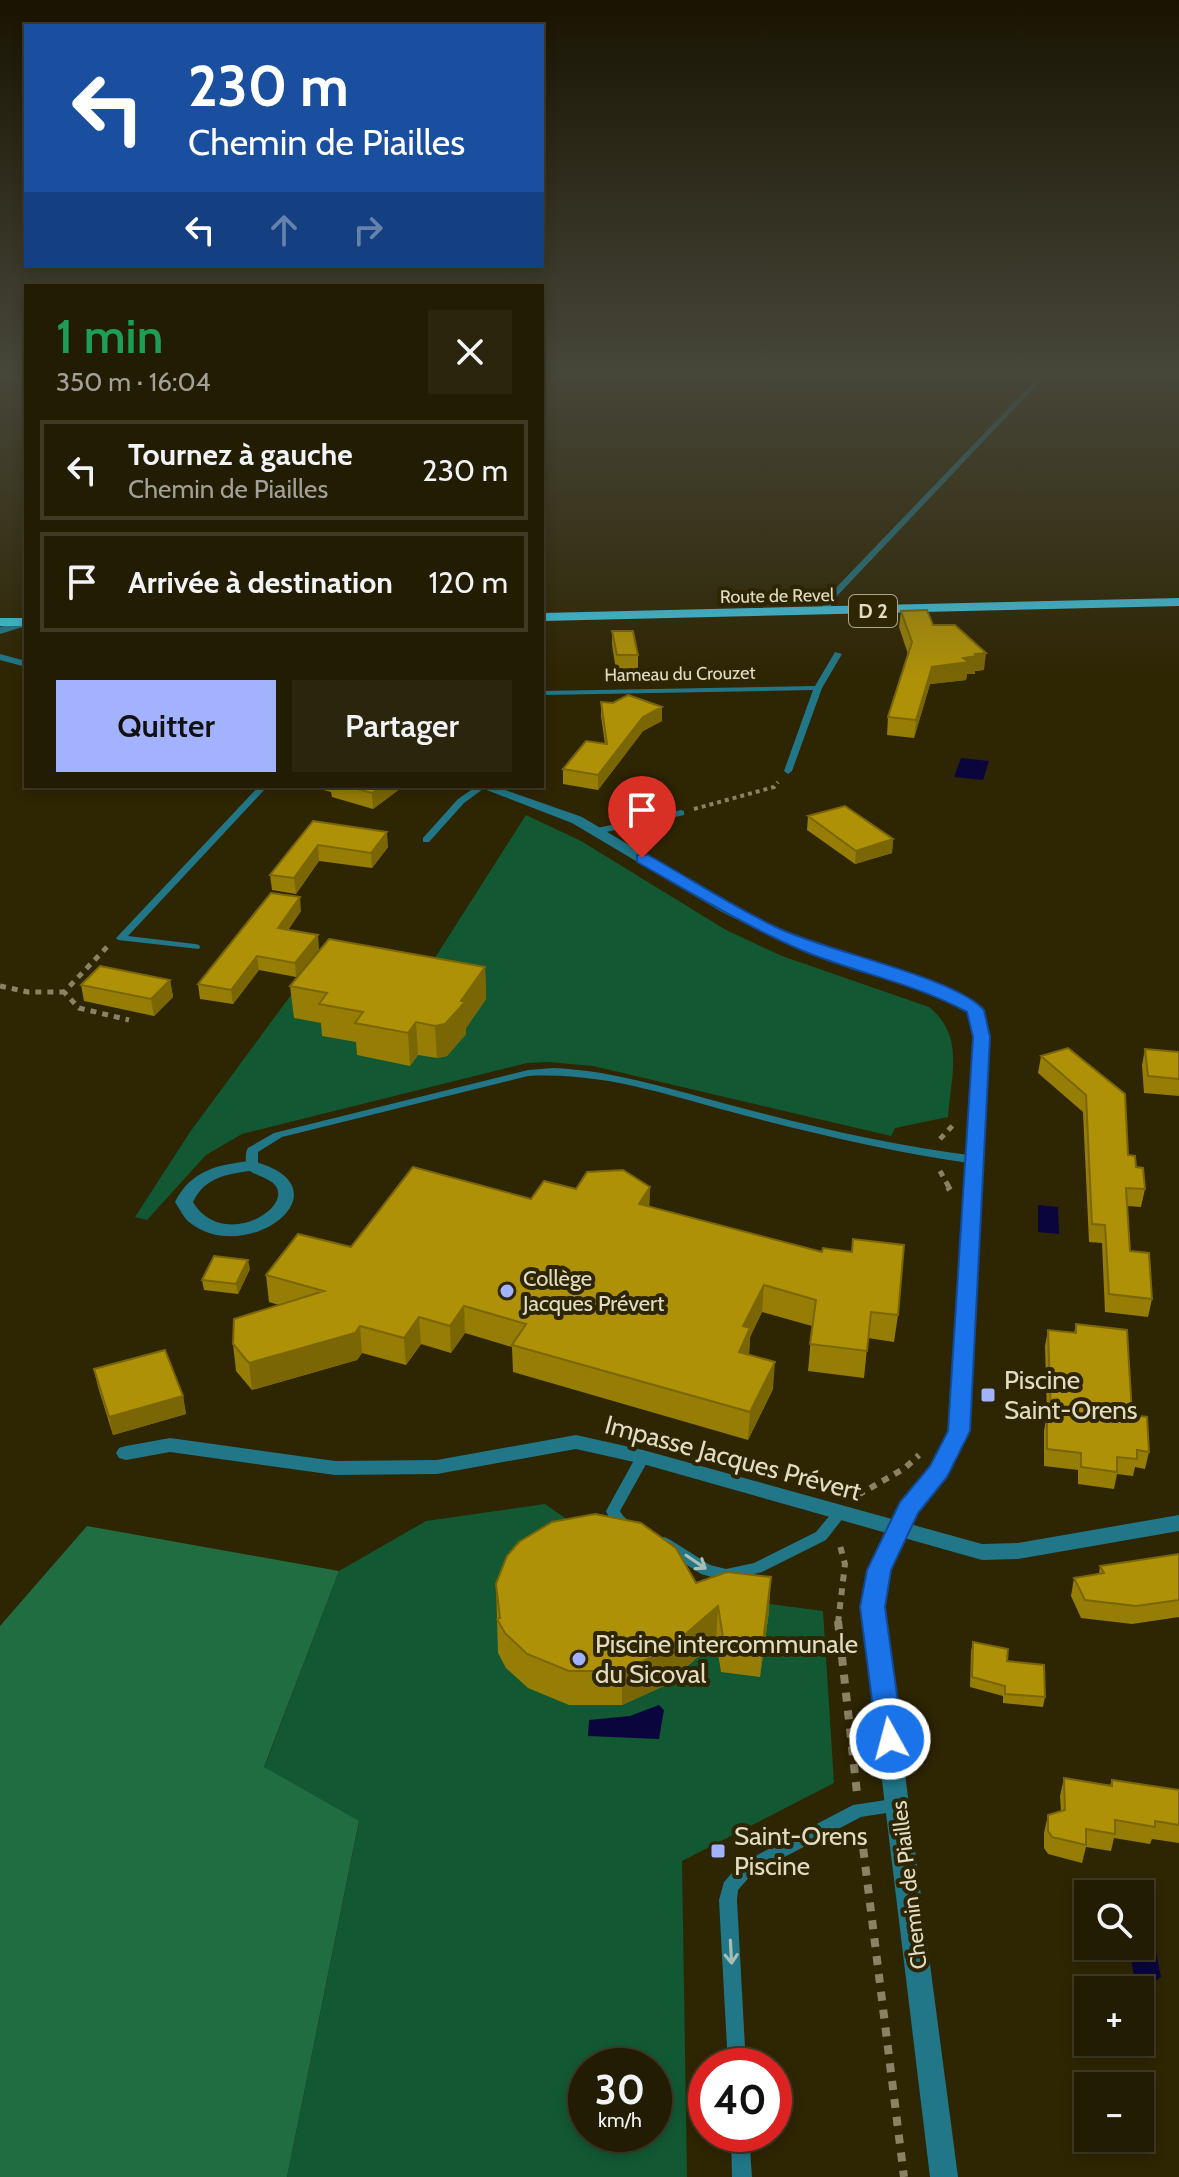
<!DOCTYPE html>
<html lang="fr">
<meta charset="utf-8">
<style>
:root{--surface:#221c02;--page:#2a250c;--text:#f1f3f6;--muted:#a2a199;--line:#3f3a24;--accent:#a3b2fd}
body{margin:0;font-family:Cabin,sans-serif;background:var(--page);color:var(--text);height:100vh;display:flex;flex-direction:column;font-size:30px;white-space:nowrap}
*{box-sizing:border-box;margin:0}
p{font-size:26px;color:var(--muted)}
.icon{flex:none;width:44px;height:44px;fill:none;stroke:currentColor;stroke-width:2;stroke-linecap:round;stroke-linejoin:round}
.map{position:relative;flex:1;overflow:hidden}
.panel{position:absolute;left:24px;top:284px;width:520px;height:504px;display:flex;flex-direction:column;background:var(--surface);border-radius:0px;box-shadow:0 4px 12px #0003,0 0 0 2px var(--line)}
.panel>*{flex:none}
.banner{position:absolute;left:24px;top:24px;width:520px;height:244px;border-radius:0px;box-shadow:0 4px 12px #0003,0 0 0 2px var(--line);background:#1a4fa0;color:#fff;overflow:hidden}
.fabs{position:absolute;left:1074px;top:1880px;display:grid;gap:16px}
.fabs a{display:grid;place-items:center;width:80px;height:80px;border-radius:0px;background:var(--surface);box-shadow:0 4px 12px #0003,0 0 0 2px var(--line);font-size:40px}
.speed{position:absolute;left:568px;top:2048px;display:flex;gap:16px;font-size:40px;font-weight:700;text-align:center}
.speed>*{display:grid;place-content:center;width:104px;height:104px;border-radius:50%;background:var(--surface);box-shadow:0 4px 12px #0003,0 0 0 2px var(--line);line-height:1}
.speed small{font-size:20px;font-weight:400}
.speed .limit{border:12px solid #d22;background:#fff;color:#111}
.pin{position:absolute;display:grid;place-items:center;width:68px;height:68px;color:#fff;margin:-82px -34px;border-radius:50% 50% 50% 0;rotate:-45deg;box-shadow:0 0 8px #0007}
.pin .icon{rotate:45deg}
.me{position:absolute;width:88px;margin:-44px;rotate:353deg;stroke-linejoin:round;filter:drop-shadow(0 0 6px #0008)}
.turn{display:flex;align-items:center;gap:28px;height:168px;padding:0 32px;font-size:36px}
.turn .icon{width:104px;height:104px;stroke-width:2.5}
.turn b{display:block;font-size:56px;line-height:68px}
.lanes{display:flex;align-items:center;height:76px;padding:0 32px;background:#0003;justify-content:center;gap:40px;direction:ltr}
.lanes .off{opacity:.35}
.round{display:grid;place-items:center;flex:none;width:84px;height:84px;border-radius:0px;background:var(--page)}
.head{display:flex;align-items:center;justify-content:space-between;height:136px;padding:0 32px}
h1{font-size:48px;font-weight:600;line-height:60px;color:#1e9e55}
.action{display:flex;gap:16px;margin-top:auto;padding:16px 32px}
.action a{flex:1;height:92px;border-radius:0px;background:var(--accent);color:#111;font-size:32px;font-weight:600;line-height:92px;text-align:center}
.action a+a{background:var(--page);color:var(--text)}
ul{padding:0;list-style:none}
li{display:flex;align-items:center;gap:24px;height:100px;margin:0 16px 12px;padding:0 16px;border:4px solid var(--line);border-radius:0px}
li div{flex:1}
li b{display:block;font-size:30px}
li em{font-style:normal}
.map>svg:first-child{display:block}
.green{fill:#125833;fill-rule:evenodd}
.forest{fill:#206d42}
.water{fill:#0a053d}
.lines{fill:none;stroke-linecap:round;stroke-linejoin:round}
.path-far3{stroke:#8a8265;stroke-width:4;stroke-dasharray:4 4;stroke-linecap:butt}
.path-far2{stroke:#8a8265;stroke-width:5;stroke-dasharray:6 6;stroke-linecap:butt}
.path-far1{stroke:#8a8265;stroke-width:6;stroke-dasharray:7 7;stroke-linecap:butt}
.path{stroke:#8a8265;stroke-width:8;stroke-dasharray:9 9;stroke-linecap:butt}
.service{fill:#217788;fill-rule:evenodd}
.minor{fill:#217788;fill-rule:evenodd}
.tertiary{fill:#217788;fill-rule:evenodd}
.primary{fill:#40c3de;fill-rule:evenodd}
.wall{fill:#967d06}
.shaded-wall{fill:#7a6605}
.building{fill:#ae9107;stroke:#7a6605;stroke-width:2}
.oneway{stroke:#a8beb2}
.route{fill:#1a73e8;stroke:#114b97;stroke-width:2}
.poi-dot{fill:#a3b2fd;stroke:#2e2503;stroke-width:3}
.labels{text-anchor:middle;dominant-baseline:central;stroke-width:8;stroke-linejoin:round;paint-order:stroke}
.far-street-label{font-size:18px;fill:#e2dcc4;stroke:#2e2503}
.shield{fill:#2e2503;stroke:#aca58a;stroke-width:2}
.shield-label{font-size:20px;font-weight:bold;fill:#e2dcc4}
.poi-label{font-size:22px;fill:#e2dcc4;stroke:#2e2503;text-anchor:start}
.street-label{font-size:22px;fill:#e2dcc4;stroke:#2e2503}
.near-poi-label{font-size:26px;fill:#e2dcc4;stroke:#2e2503;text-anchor:start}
.near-street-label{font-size:26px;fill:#e2dcc4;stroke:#2e2503}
</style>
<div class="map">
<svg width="1179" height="2177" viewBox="0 0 1179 2177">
<rect width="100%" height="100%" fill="#2e2503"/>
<path class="green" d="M526,815l55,26 145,89 56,26 147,51c36,29 22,68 19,110l-53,11 -4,8 -298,-70 -44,-4 -22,1 -285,71 -36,21 -59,65 -12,-3 55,-85 129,-175 105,18z
M545,1504l36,25 129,67 113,15 11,172 -152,78 5,316h-400l72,-355 -95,-54 75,-197 87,-50zM586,2066h68v68h-68z"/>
<path class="forest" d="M87,1526l252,45 -75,196 95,54 -72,356h-287v-551z"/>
<path class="water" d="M961,758l28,3 -6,19 -29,-3z
M1038,1205l20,2 1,27 -21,-2z
M659,1705l5,5 -5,29 -71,-3 1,-16 41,-4z
M1140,1927h11l10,50 -12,9 -15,-10 -5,-30h11z"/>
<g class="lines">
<path class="path-far3" d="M694,809l80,-22 4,-5"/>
<path class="path-far2" d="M107,947l-43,45 15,16 50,12
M0,986l28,6h36
M940,1139l15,-16
M940,1171l10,18"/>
<path class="path-far1" d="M948,1187l2,3
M858,1495l47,-27 14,-13
M838,1623l7,-59 -6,-22"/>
<path class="path" d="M838,1621l19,172
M861,1831l43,346"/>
<path class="service" d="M1043,372h6l-212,224 -11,18h-6l-1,-2 12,-19z
M1172,372h7v3l-6,-2z
M835,652l7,2 -20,34 -30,83 -4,3 -4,-3 29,-81 -271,5v-4l273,-5z
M259,786h9l-140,150 67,8 4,1 1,2 -1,2 -81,-9 -2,-2 2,-2z
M477,786h10l-23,17 -35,39h-6v-4l35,-39z
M681,810l3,1v4l-87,19 -5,-3 5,-3z
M554,1068c64,3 122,23 184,39 78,21 157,39 238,49l6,4 -6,4c-79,-11 -156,-29 -233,-49 -74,-19 -137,-43 -215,-39l-246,61 -24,15v14l-2,3h-8c-3,-5 -3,-17 0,-21l26,-15 254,-63z
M643,1452l5,1 2,4 -30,54c4,8 9,8 13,15l-2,4 -5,1 -13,-5 -7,-15 32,-58z
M840,1508l5,1 2,4 -21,27 -64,32 -36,9 -25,-7 -42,-27 -2,-4 2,-4 5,-2 5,2 41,26 16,4 28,-6 62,-31 19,-23z
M899,1798l6,2 2,5 -2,5 -44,7 -109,57 -14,16 -1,10 9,166h-18l-9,-166 5,-18 16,-18 113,-59z
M731,2134h18l3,43h-20z"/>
<path class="minor" d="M252,1161c101,26 -5,108 -63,61 -6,-5 -9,-13 -14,-20 16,-32 44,-38 77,-41zM250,1171c6,4 17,7 23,12 26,23 -50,69 -80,19 11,-24 33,-28 57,-31z
M576,1435l67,15 339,94 36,-1 161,-28v16l-161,28 -36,1 -339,-96 -67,-15 -139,25 -102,1 -165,-23 -44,8 -7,-2 -3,-5 3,-5 7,-2 44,-8 165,23 102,-1z"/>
<path class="tertiary" d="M26,619v7l-26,8v-7z
M0,654l26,7v6l-26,-7z
M476,786h18l88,31 148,88 46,23 45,19 122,39 40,24 7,27 -21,394 -24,45 -29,37 -26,57 -7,37 75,570h-28l-69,-570 7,-37 30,-61 32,-43 19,-35 25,-394 -6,-25 -35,-20 -122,-39 -45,-19 -46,-23 -148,-88z"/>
<path class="primary" d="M1179,598v8l-637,15v-8z
M0,618h26v8h-26z"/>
</g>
<path class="wall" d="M901,611l32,14 51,45 -9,1v3h-8l-1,6 -36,4 -16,54 -27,-3 1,-18 20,-63 -9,-27z
M612,631l26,24v14l-22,1 -4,-25z
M601,702l61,5v14l-19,10 -45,59 -35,-6v-15l42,-25 -4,-28z
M315,786h86v2l-28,21 -41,-12 -1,-5 -15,-4z
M808,816l85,23 -1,14 -37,11 -48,-34z
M313,821l75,26 -16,21 -53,-7 -23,33 -24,-4 -2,-15z
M301,911l-13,19 31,19 -23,28 -37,-7 -26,34 -33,-5 -2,-15z
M485,967l1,32 -20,29v6l-19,22 -10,2 -19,-3 -8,11 -53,-11 -1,-13 -34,-6 -1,-13 -27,-5 -4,-32z
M170,980l3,17 -19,19 -70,-15 -3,-16z
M1068,1048l68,119 9,22 -4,18 -14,-1 3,45 22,48 -4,18 -43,-5 -3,-69 -13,-1 -6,-130 -45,-39 3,-17z
M1145,1049l34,3v44l-35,-3 -2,-28z
M650,1187l-1,20 249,108 -4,27 -26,-4 -4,40 -56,-7 4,-45 -50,-14 -12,25 -1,18 24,34 -25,51 -235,-68 -1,-25 -47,-14 -14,20 -30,-9 -15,21 -44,-12 -5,7 -105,30 -16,-19 -3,-27 46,-39 -10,-3 -3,-27 85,-28 225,-58z
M250,1269l-12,25 -34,-4 -2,-10z
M1076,1324l56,91 17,37 -4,17 -10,-2 -2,9 -16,-2 -3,15 -36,-5v-14l-34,-4v-35l3,-16 -2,-69 3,-16 26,3z
M94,1369l89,27 3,18 -73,21 -15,-48z
M1179,1554v63l-47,7 -51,-6 -10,-22 3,-18 25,-4 1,-8z
M696,1583l73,28 -9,66 -39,-5 -5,-31 -50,44 -44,20h-53l-41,-17 -22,-20 -8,-15 -2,-69z
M973,1642l34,19 38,36 -2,10 -40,-4v-7l-33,-9 1,-36z
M1064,1778l46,7 2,-5 67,10v53l-27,-4 -2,5 -36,-6 -3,13 -25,-4 -4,16 -34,-9 -4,-6v-15l4,-18 13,-3 -1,-16z"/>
<path class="shaded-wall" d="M986,653l-2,17 -9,1v3h-8l-1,6 -36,4 -16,54 2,-18 16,-53 43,-13z
M662,707v14l-19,10 -45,59v-15l45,-58z
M382,786h19v2l-28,21 -1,-16z
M387,832l1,15 -16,21 -1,-15z
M893,839l-1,14 -37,11 1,-13z
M318,845l1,16 -23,33 -2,-16z
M300,897l1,14 -22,31 -1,-14z
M318,935l1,14 -23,28 -1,-14z
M257,956l2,14 -26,34 -2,-14z
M485,967l1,32 -20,29v6l-19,22 -10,2 -2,-32 26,-25z
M170,980l3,17 -19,19 -3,-17z
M416,1022l2,33 -8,11 -2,-33z
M650,1187l-1,26 -10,-9z
M248,1260l2,9 -12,25 -2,-10z
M764,1285l-2,27 -12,25 -1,18 -10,-3 4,-26z
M464,1306l1,27 -14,20 -1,-27z
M419,1317l2,27 -15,21 -2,-27z
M360,1326l2,27 -5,7 -105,30 -3,-27z
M775,1362l-2,27 -25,51 2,-28z
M183,1396l3,18 -73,21 -4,-18z
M771,1577l-2,34 -9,66 3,-35z
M718,1606l-2,35 -50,44 -44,20v-34z"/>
<path class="building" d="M927,610l6,15h22l31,28 -11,1 2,2 -14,2 6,4 -37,5 -16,53 -28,-3 24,-75 -11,-31z
M612,631h21l5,24h-21z
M628,695l34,12 -19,10 -45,58 -35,-6 23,-28 21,3 -6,-42 12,1z
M345,786h37l-10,7z
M845,806l48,33 -37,12 -48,-35z
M313,821l74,11 -16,21 -53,-8 -24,33 -24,-3z
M271,893l29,4 -22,31 40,7 -23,28 -38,-7 -26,34 -33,-6z
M329,939l156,28 -24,34 4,1 -20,22 -10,2 -19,-4 -8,11 -53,-10 8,-11 -44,-8 8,-11 -37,-7z
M100,966l70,14 -19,19 -70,-14z
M1068,1048l57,46 3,61 7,1 1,11 7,1 2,21 -19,-1 4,63 19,2 3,46 -43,-5 -4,-69 -13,-1 -6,-129 -45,-39z
M1145,1049l34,3v27l-31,-3z
M413,1167l118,32 13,-18 32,8 11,-17 36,-2 27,17 -11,17 183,48 1,-4 29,4 1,-13 51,6 -6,70 -27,-3 -4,39 -57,-7 6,-44 -52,-15 -21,41 7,2 -11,24 36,10 -25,50 -238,-67 14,-21 -62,-18 -14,20 -31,-9 -15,21 -44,-12 -5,7 -106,30 -16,-19 1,-25 90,-28 -58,-16 32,-41 53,13z
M214,1256l34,4 -12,24 -34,-4z
M1076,1324l51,6 5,85 15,2 2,35 -12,-2v9l-20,-2v15l-36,-5v-14l-34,-4v-34h4l-3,-85 28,3z
M165,1350l18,46 -74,21 -15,-48z
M595,1514l46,9 35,25 20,35 31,-11 44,5 -8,65 -40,-5 -5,-31 -51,44 -45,21h-53l-42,-17 -22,-21 -8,-14 3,-1 -4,-34 11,-28 12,-14 33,-20z
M1179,1554v46l-43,6 -51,-6 -11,-22 30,-5 -4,-7z
M973,1642l35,7 -1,12 37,4 1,32 -40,-3v-8l-33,-9z
M1064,1778l48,8v-6l67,10v35l-24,-4v6l-40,-7v14l-29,-5v16l-34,-8 -4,-6v-16l17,-5z"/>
<defs><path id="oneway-shaft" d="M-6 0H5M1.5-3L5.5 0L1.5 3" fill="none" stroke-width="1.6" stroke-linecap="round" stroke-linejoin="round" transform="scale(2)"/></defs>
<g class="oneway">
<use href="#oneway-shaft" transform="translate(696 1562) rotate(34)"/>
<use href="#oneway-shaft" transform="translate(731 1952) rotate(87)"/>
</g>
<linearGradient id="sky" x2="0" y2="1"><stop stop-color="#191402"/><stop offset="0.55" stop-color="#464639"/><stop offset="1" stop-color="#464639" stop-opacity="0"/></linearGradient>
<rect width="1179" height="677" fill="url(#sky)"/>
<path class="route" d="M637,855h11c43,24 85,52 130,73 47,23 177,49 206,82l6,27 -20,394 -23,46 -29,36 -27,57 -6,37 18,132 -4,8 -9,4 -9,-4 -4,-8 -17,-132 7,-37 33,-68 30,-36 18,-35 25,-394 -6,-25c-51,-28 -107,-38 -161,-60 -59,-25 -114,-59 -169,-90z"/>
<g class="poi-dot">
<circle cx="507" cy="1291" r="8"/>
<rect x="980" y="1387" width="16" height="16" rx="4"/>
<circle cx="579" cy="1659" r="8"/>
<rect x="710" y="1843" width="16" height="16" rx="4"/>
</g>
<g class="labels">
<g class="far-street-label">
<text transform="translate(777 596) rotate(-1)">Route de Revel</text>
<text transform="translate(680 674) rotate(-1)">Hameau du Crouzet</text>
</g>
<rect class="shield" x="849" y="595" width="48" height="32" rx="6"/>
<g class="shield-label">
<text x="873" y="611">D 2</text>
</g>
<g class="poi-label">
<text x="523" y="1278">Collège<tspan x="523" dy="25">Jacques Prévert</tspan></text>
</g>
<g class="street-label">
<text transform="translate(909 1885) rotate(-97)">Chemin de Piailles</text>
</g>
<g class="near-poi-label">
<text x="1004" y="1380">Piscine<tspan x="1004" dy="30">Saint-Orens</tspan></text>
<text x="595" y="1644">Piscine intercommunale<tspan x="595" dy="30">du Sicoval</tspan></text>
<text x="734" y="1836">Saint-Orens<tspan x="734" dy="30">Piscine</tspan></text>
</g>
<g class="near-street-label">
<text transform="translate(733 1458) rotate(15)">Impasse Jacques Prévert</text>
</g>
</g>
</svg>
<div class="fabs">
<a><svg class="icon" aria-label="search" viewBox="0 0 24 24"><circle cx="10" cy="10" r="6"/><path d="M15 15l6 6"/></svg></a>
<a>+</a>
<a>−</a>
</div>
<div class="speed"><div>30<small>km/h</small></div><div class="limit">40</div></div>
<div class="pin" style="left:642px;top:858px;background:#d93025"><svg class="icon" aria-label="arrive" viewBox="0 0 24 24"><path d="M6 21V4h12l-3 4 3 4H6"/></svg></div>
<svg class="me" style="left:890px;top:1739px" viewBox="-20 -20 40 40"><circle r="17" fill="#1a73e8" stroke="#fff" stroke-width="3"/><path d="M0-11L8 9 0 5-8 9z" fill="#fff"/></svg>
<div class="banner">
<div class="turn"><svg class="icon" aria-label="left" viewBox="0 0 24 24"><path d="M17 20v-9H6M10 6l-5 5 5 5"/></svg><div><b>230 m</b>Chemin de Piailles</div></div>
<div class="lanes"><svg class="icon" aria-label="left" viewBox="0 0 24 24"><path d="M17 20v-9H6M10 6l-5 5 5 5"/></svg><svg class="icon off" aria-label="ahead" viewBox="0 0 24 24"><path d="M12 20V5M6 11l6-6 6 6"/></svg><svg class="icon off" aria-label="right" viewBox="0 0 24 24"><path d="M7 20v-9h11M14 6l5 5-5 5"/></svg></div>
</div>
<section class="panel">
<div class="head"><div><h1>1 min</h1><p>350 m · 16:04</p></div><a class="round"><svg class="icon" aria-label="close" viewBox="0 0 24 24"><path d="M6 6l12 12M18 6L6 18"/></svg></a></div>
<ul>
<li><svg class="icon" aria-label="left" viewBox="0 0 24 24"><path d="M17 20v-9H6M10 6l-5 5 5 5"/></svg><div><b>Tournez à gauche</b><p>Chemin de Piailles</p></div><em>230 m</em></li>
<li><svg class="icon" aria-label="arrive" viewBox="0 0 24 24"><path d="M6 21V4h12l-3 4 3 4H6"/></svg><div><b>Arrivée à destination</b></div><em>120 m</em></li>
</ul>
<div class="action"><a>Quitter</a><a>Partager</a></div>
</section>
</div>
